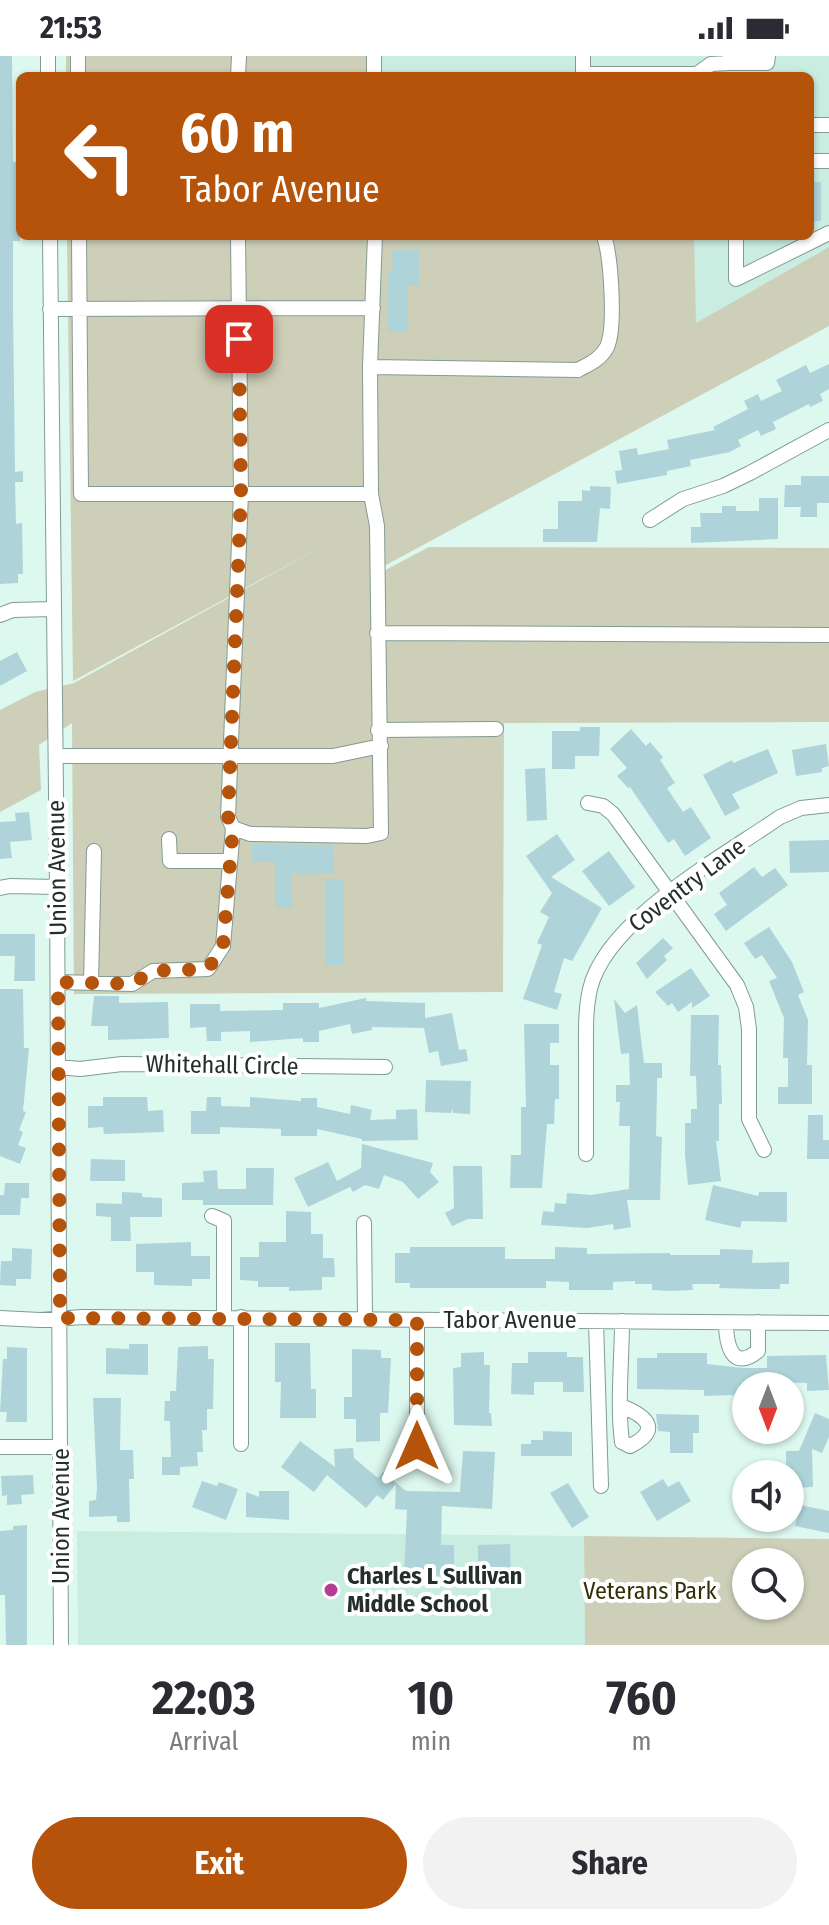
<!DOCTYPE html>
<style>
:root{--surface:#fff;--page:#f2f2f3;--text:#2b2b33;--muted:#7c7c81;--accent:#b45309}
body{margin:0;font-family:"Fira Sans Condensed",sans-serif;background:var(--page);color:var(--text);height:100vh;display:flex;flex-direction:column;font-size:30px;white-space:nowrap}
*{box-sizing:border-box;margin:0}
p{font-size:26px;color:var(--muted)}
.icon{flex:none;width:44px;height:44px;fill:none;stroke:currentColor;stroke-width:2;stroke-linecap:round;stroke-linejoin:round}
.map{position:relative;height:1589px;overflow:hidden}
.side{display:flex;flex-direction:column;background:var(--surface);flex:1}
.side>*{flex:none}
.hud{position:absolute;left:16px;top:16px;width:798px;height:168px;border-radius:12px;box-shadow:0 2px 6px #0004;background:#b45309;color:#fff;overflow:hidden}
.needle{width:52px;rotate:180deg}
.controls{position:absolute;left:732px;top:1316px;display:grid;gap:16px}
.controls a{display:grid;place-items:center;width:72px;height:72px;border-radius:50%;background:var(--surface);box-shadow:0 2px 6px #0004;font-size:40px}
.pin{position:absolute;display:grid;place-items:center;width:68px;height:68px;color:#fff;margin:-34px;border-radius:16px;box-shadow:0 4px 12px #0006}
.me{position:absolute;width:88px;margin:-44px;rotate:0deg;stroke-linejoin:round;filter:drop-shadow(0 0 6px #0008)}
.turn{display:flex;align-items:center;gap:28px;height:168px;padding:0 32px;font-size:36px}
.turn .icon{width:104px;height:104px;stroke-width:2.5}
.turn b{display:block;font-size:56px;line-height:68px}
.eta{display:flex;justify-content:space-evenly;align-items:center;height:136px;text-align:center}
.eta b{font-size:48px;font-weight:700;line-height:56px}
.action{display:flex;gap:16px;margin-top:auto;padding:16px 32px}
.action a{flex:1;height:92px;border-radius:48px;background:var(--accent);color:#fff;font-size:32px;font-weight:700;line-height:92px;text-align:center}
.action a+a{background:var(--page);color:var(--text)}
.status{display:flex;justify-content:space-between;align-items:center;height:56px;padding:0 40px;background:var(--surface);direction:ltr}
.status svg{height:22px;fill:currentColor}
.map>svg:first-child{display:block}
.built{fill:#c9ede1}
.green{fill:#cecfb8;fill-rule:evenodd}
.building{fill:#aed4da}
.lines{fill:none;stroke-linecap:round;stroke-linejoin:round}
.minor-casing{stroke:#829b93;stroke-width:16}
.minor{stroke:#fff;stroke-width:14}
.route{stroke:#b45309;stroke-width:14;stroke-dasharray:0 25.2}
.poi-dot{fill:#b53d92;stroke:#fff;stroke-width:3}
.labels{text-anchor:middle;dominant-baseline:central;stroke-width:8;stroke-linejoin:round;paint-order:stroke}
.street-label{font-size:24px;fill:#242f2c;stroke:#fff}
.poi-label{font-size:24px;font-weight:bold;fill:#242f2c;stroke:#fff;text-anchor:start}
.park-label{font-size:24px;fill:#313109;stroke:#fff}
</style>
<div class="status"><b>21:53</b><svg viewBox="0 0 49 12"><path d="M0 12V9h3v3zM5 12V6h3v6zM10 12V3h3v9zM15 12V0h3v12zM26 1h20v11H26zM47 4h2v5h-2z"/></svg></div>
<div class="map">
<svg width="829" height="1589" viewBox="0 0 829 1589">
<rect width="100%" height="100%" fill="#ddf8ef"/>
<path class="built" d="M382,0h447v191l-134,77 -1,-88h116v-160h-428z
M77,1475l507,5 1,109h-507z"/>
<path class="green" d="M66,0h316v20h-316z
M67,180h627l2,87 133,-76v79l-456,246 1,4 55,-29 400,1v174l-325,1 -1,269 -429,2 -2,-271 -33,22 2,45 -41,22v-102l35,-18 39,-9 253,-139 -254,137z
M584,1480l245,3v106h-244zM790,1506v44h-44v-44z"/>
<path class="building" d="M0,0h12l1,106h7v20h-3l3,59h-7v67l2,164 8,-1v11h-8l1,42 6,-1 1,51h-5v9l-18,1z
M810,126h11v39h-11z
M393,194h26v36h-11v46h-20l-1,-59h5z
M829,308v25l-9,5 3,7 -13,6 -1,-3 -36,18 3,7 -15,7 -3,-6 -20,10 3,6 -11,6 -40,8 1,6 -24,5v4l-50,9 -2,-13 7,-1 -3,-19 18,-3 1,7 31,-6 -2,-9 48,-10 -2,-3 35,-18 -4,-8 14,-7 3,7 21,-10 -6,-11 30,-15 4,8z
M801,420h28v27h-12v14h-17l1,-10h-17l1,-22h16z
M590,430l21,1 -1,22 -10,-1 -3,34h-54v-13h15v-28h24v-11l8,1z
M759,442h19v41l-87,4v-16h10l-1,-14h22v-7h14v5h23z
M17,596l10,19 -27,15v-25z
M580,671h20l-1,29h-24v13h-23v-38h28z
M631,673l15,17 4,-4 13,15 -3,3 15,23 -8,5 16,24 8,-5 20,31 -26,18 -11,-17 -6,4 -38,-56 -2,1 -11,-12 10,-8 -17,-19z
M826,688l3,22 -7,2v4l-26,4 -4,-26z
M768,693l10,24 -46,21 8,14 -15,8 -22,-41 29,-15 1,3z
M545,712l2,52 -20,1 -2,-52z
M29,756l3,28 -22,2 2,16 -12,1v-37l16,-1 -1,-8z
M557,778l18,26 -24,17 51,31 -30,53 -8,-3 -10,34 8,2 -5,16 -34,-11 19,-54 -5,-2 12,-26 -9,-5 12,-19 -26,-37z
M829,784v32l-39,1 -1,-32z
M252,788l81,1 1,28 -42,1v34h-17v-46h-23z
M609,795l26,36 -26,19 -27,-35z
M754,811l8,10 13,-9 13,17 -62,46 -12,-17 13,-9 -8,-12z
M325,823h19v86h-19z
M769,871l23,35 12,30 -6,3 10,25 -1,45h5v39h-34v-17h10v-29h-5l1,-40 -15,-37 8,-3 -15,-23 -7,4 -11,-16z
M0,878h35v47h-21l1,-25h-15z
M663,882l10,10 -9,8 3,4 -20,19 -11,-16z
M691,912l19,28 -18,12v-6l-14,10 -6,-9 -4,3 -13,-14z
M0,933h23l1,59h5l-6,63 3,1 -7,18 4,2 -5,13 8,3 -6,16 -20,-8z
M94,940h25v7l49,-1 1,36 -61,2v-14h-17z
M366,942v3l59,2v15l27,-5 7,37 7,-1 2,12 -27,5 -3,-15 -9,2 -5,-25 -52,-1v3l-20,4 -2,-10 -31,7v11h-16v-4l-53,4v-11l-29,1v9h-14l-1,-14 -16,1v-24h30v7l63,-1v-7h36v5z
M614,943l11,14 12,-8 7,58h18v15h-5v12l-1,46 6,1 -2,63h-33l4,27 -17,3 -1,-6 -26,4 -46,-3 2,-14 11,1 1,-9 11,1 1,-11 24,2 38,-6 1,-63h-11l1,-24h-4v-17h14l-1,-32 -8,1z
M691,959h28l-1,50h3l1,39h-3v37h-3l5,40 -33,4 -3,-30v-32h6v-14h6l-1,-33h-6z
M524,968h35v19h-9v22h9v34h-4l-1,25h-7l-5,64h-32l1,-33h10v-48h5z
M426,1024l45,1 -1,33 -17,-1v-4l-2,4 -26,-1z
M103,1041h44l1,14 15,-1 1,22 -60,2 -1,-7 -15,1v-22h15z
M207,1041h14v9l29,1v-10l51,4v-3h16v9l33,7 1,-9 21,5 -2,10 26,-1v-9l21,-1 1,31 -56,1v-2l-45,-10v7h-36v-7l-61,-2v7h-29v-23h15z
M808,1059h15v25h6v19h-22z
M362,1088l71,19 -3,9 9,10 -21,17 -15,-17 -19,-7 -5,14 -14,-4 -12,7 -3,-5 -42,20 -14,-29 34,-16 9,19 24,-13z
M91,1103l34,1v21h-35z
M453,1110h29l1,53h-15l-16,7 -7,-13 9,-5z
M246,1112h28l-1,37h-70v-5h-21v-17l22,-1 -1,-11 14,-1 1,19h28z
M5,1127h24v15h-8l-1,17h-20v-20h4z
M713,1129l45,11 1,-4h28v30l-45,-1 -2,7 -35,-8z
M122,1136l20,1v4l20,1v19h-32l1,24h-20v-24l-15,-1v-13l26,1z
M286,1155l25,1v22h12v24h11l1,19h-13v13l-33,1v-4h-31v-6l-18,-1v-23h19v-15h27z
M191,1186v14h19v23h-18v7l-38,-1v-13h-18v-28z
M410,1191h95v12h50v-12l32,1v6l83,-1v2h50v-6l33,1 -1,13 37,-1v22h-9v5h-24l-37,-1 1,-4h-28l1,6 -24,1 -17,-1v-6h-17v-3l-22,1v8h-44v-8l-23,-1v7h-136v-5h-15v-30h15z
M12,1192l20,1 -1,30h-15v7l-16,-1 1,-24h11z
M275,1287h35l1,46h5v29h-36l1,-36h-6z
M129,1288h19v31l-42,-1v-26l23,1z
M208,1290v13h6l-1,50h-6v21h-5l1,22h-6l1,14 -18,1v8h-18v-18h9l-1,-36h-6l1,-20h5v-10h6l2,-44z
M7,1291l20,1v74h-21l1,-10h-7l3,-53h4z
M352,1293l29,1v8h10l-3,55h-8v28l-24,1v-23h-12v-22h8z
M484,1296v13h6l-1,48h2l1,13 -38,-1 -1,-57 8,-1v-14z
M528,1296h39v5h16l1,35h-21v-10h-29v13l-23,-1 1,-31h16z
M657,1297h50v11l36,4h24v-12l59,-1 3,35 -22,1v-8l-50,-1v4h-11v16h-12v-7l-30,1v-6l-67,-1v-31h20z
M93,1342h28l-1,52h13l1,29h-5l1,43h-13v-6l-28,1v-16l7,-1 1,-12z
M815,1357l14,6v18l-7,16 -10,-4 1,38 -23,1v-14h-4v-23h13z
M656,1358l43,1v18h-6v20h-23v-21l-12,-1z
M543,1375l29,1v24h-51v-12h10v-4h12z
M300,1385l35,26 -1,-18 19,-1 1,10 24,20 5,-6 23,19 54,1 3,-41 32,1 -3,57 -50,-3 -1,39h13v31l-50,-1 3,-65 -12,-1 1,-25 -13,16 -6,-5 -11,13 -39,-33 -13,17 -33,-25z
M33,1419l1,19 -13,1 1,9 -15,1v-10l-5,1 -1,-20z
M663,1423l5,8 11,-6 12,20 -34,20 -17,-29z
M202,1425l15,5 2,-4 19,7 -12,31 -34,-13z
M568,1427l21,34 -17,11 -22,-35z
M259,1435h30v29l-43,-3v-25l13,5z
M800,1449l29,6v22l-34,-7z
M27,1469v120h-21l-1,-50h-5v-64l13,-1v-4z
M510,1488l1,32h-33v-31z"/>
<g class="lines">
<defs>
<path id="minor" d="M48,0v20
M583,0v18h114l14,-10 19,-1
M730,0v7h37l1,-7
M78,20v-20
M238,20l1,-20
M374,20v-20
M810,69h19
M810,105h19
M50,180l7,651 4,758
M79,180l2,258h290
M238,180l3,257 -13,324 5,11 17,6 117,2 14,-3 -4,-307 -6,-32 -1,-127 5,-131
M736,180v43l93,-46
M50,253l323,-1
M370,311l208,3c11,-6 23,-11 29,-23 9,-20 4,-90 -3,-111
M650,464l33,-21 40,-13 27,-13 79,-43
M0,559l13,-5 40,-1
M377,577l452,2
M378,674l118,-1
M56,700h277l48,-10
M588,747l15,3 10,8 124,171 9,22 3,22v90l15,31
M169,783l1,22h60
M0,832l10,-2 47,1
M58,926l74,2 21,-13 55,-2 15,-23 10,-118
M91,927l3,-132
M59,1011l21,2 42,-5 263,3
M586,1098c0,-33 0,-65 0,-98 0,-22 -1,-45 4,-67 16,-69 134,-133 190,-172l21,-9 28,-3
M212,1160l12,5v96
M364,1167l1,95
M241,1261v127
M0,1262l40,2 43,-3 746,6
M596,1265l5,165
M726,1266c0,20 5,51 32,29v-29
M621,1350c23,9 43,23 9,40l-8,-4c-5,-39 0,-81 0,-121
M417,1390v-126
M0,1391h60"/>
</defs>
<use href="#minor" class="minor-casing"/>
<use href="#minor" class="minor"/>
</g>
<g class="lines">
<path class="route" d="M239,283l2,154 -13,324 5,11 -10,118 -15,23 -55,2 -21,13 -74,-2 2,336 357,2v126"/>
</g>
<circle class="poi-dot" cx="331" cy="1534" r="8"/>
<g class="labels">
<g class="street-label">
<text transform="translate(57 812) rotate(-91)">Union Avenue</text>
<text transform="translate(687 829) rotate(-37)">Coventry Lane</text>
<text transform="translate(222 1009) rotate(1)">Whitehall Circle</text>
<text x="510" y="1264">Tabor Avenue</text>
<text transform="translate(61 1460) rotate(-90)">Union Avenue</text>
</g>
<g class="poi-label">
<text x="347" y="1520">Charles L Sullivan<tspan x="347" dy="28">Middle School</tspan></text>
</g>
<g class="park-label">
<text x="650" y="1535">Veterans Park</text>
</g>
</g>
</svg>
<div class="controls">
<a><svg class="needle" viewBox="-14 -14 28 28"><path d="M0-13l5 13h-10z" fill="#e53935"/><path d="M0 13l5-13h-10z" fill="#7c7c81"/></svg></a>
<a><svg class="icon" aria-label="sound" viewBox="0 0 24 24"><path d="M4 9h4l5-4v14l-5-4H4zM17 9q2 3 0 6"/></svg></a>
<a><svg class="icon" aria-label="search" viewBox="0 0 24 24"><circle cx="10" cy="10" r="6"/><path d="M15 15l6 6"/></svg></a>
</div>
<div class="pin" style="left:239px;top:283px;background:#d93025"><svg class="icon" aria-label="arrive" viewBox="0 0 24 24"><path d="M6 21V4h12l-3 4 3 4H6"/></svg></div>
<svg class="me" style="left:417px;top:1390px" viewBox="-20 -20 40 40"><path d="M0-17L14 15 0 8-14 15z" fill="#b45309" stroke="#fff" stroke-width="4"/></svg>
<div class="hud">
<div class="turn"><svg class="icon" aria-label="left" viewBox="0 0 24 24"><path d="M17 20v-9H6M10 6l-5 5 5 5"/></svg><div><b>60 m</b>Tabor Avenue</div></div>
</div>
</div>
<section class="side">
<div class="eta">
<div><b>22:03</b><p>Arrival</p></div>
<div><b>10</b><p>min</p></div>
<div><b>760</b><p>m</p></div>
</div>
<div class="action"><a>Exit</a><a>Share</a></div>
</section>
